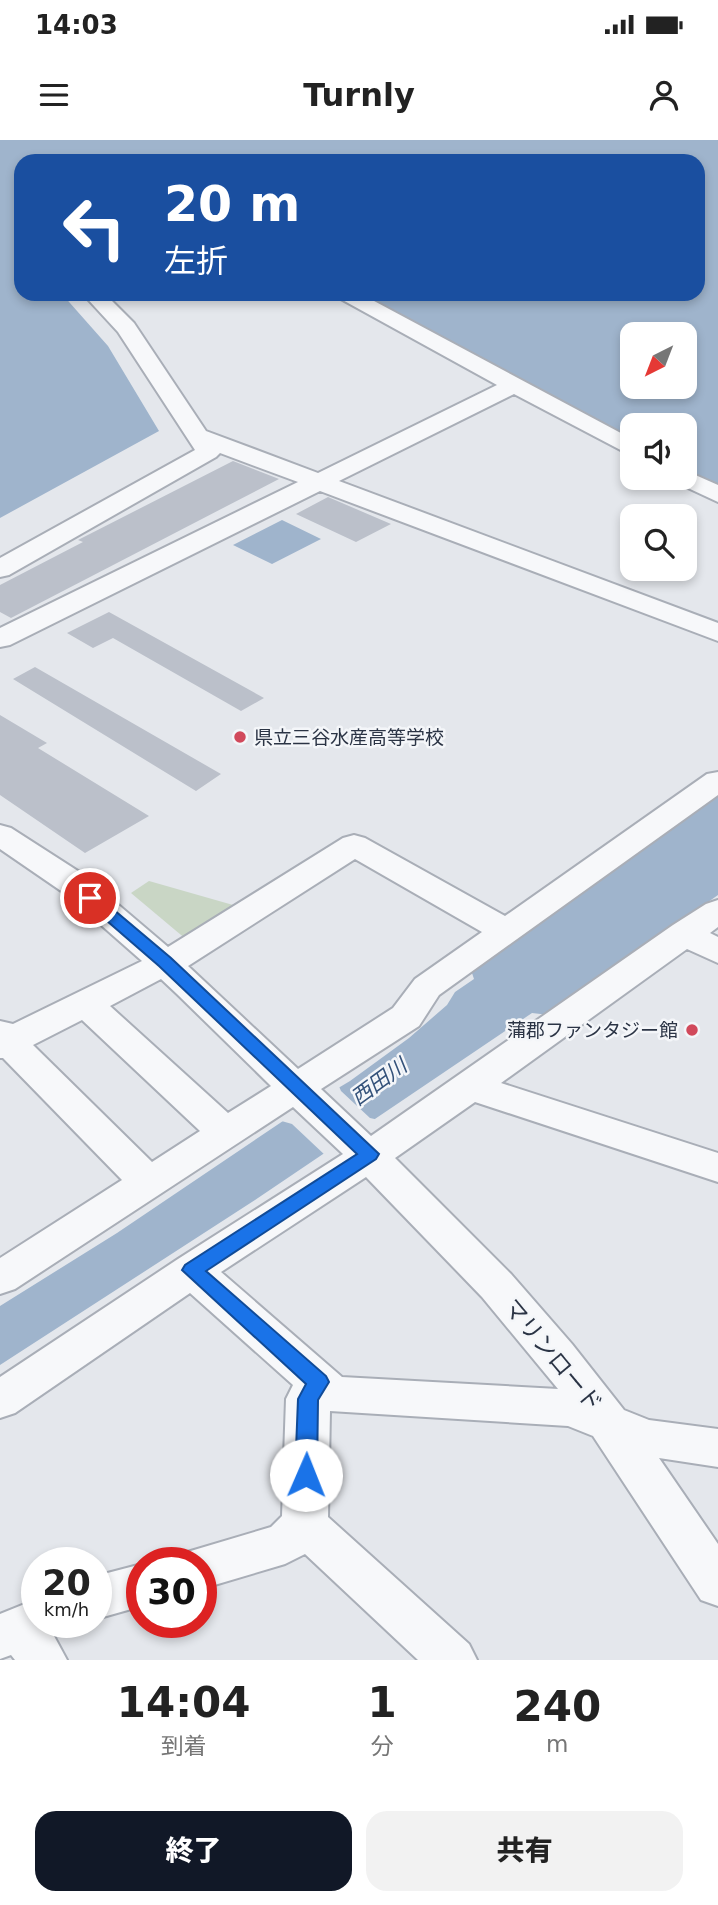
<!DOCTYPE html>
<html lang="ja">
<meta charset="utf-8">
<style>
:root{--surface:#fff;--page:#f2f2f2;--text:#222;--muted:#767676;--accent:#111827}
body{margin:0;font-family:"DejaVu Sans","Noto Sans JP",sans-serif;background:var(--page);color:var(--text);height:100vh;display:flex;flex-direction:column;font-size:26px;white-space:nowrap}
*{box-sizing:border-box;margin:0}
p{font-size:23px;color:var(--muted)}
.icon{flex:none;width:38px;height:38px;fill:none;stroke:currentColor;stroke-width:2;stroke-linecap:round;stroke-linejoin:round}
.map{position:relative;height:1520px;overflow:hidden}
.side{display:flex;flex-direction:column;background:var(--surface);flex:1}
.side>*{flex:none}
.guide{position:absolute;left:14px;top:14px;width:691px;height:147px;border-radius:21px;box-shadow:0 4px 10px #0003;background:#1a4fa0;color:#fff;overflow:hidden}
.needle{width:46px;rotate:222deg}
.tools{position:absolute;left:620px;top:182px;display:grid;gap:14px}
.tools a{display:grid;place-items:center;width:77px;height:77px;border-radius:14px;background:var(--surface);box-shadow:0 4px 10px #0003;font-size:35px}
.speed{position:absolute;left:21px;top:1407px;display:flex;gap:14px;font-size:35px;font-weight:700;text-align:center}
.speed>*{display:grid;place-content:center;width:91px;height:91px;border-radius:50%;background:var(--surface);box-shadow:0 4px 10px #0003;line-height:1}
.speed small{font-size:18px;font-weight:400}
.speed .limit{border:10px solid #d22;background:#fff;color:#111}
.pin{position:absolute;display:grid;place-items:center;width:60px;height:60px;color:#fff;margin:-30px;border:4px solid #fff;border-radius:50%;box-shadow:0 2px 7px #0007}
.me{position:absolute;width:77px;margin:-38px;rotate:1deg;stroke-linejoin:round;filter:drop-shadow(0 0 5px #0008)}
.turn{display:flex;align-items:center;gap:24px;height:147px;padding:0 35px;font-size:32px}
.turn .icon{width:91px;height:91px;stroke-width:2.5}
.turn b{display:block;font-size:49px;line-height:60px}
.eta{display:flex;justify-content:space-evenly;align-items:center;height:119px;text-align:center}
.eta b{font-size:42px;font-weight:800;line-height:49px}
.primary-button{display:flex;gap:14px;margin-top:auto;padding:14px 35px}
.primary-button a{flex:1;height:80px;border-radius:21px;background:var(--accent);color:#fff;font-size:28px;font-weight:800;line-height:80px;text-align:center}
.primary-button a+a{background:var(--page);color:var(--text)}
.status{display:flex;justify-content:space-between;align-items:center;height:49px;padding:0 35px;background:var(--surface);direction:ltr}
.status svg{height:19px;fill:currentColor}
header{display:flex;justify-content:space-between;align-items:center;height:91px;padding:0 35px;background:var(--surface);font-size:32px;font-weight:800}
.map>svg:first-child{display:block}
.green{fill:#c9d6c5}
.water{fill:#9fb4cc;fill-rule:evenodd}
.pier{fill:#e4e7ec}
.building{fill:#bbc0ca}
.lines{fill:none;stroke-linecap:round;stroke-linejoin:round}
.minor-casing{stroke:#a9aeb7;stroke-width:4}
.minor{fill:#f7f8fa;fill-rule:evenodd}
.route{fill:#1a73e8;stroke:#114b97;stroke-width:2}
.poi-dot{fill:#d1495b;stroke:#f4f6f9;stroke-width:2.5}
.labels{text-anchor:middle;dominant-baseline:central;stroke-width:5;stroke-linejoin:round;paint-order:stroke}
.poi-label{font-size:19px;fill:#2b3445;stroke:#f4f6f9;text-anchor:start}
.water-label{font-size:21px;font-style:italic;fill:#34527a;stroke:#f4f6f9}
.near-street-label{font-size:23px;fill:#2b3445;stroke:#f4f6f9}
</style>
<div class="status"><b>14:03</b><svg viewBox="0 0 49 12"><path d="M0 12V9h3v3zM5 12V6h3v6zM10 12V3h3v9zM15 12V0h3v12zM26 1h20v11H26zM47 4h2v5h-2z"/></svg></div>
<header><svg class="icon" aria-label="menu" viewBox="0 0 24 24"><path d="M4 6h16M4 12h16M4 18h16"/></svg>Turnly<svg class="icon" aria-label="person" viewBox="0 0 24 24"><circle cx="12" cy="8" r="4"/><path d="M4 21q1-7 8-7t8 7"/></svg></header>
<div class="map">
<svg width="718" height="1520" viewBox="0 0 718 1520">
<rect width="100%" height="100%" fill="#e4e7ec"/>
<path class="green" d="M149,741l91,26 -53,33 -56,-47z"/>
<path class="water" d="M0,0h718v347l-34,-18v-44h-52v16l-274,-147h340v-133h-677v133h41l46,52 51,85 -159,87zM632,194h52v53h-52z
M282,380l39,19 -49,25 -39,-19z
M718,654v101l-169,120 -17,-2 -277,187 -255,165v-59l117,-73 166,-112 67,-40 59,-43 38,-33 8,-13 19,-13 -3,-9z"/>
<path class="pier" d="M338,944l3,7 29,27 9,2 -53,36 -34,-32 -14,-4z"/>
<path class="building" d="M233,321l46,18 -268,139 -11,-6v-27l83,-43 -5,-2z
M328,357l63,27 -35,18 -60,-28z
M109,472l155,86 -23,13 -128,-73 -20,10 -26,-15z
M35,527l186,107 -25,17 -183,-112z
M0,575l47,28 -9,5 111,68 -64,37 -85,-58z"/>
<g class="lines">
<defs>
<path id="minor" d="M83,154h22l29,29 72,108 112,42 179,-88 -158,-87 -3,-4h25l271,145v17l-118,-62 -175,87 379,142v18l-398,-150 -310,154 -10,2v-19l298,-146 -78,-29 -4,4 -207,118 -9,2v-19l195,-108 -77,-118z
M684,330l34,15v17l-43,-20 -3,-4h12z
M718,632v23l-279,200 -20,31 -98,63 50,47 302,-211 33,-21 12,-4v27l-8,6 8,4v26l-31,-14 -186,134 217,70v29l-243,-80 -80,56 116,116 61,70 52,66 25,10 69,9v38l-59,-9 59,86v62l-17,-6 -108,-164 -25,-10 -238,-15 -2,106 141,127 8,16h-59l-113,-106 -20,10 -84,25v-26h-21l4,-10 87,-26 11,-11 4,-117 7,-14 -103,-92 -175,120 -15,5v-41l178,-118 165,-105 -50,-47 -278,182 -15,5v-36l122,-78 -119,-122h-3v-37l13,3 129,-63 -75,-66 -67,-46v-24l11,3 70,45 87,74 175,-109 11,-3 11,3 140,78 202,-142zM355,719l127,73 -67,47 -22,29 -95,61 -110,-103zM161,839l16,15 94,92 -43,27 -118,-107zM82,880l118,111 -48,31 -119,-117zM366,1037l116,120 76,92 -216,-12 -121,-105z
M142,1424v42l-46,13v-43z
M37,1459v23h24l-7,14 13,24h-52l-4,-5 -11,4v-45z"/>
</defs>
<use href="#minor" class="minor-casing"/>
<use href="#minor" class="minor"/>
</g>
<path class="route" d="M90,753l5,1 76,64 208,196 -3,5 -170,112 120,105 3,6 -11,18 -1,75 -3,6 -8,3 -7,-3 -4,-6 3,-76 8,-15 -124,-114 3,-5 172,-111 -198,-188 -75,-65 -2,-3 2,-4z"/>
<g class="poi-dot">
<circle cx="240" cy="597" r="7"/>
<circle cx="692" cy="890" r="7"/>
</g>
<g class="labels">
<g class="poi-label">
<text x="254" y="597">県立三谷水産高等学校</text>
<text x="678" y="890" text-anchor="end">蒲郡ファンタジー館</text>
</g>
<g class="water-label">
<text transform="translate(379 942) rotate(-36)">西田川</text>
</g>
<g class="near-street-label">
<text transform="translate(553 1215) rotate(50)">マリンロード</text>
</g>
</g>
</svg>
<div class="tools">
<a><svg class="needle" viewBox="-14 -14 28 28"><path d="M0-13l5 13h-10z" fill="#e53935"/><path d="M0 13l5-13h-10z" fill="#767676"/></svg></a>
<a><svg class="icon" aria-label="sound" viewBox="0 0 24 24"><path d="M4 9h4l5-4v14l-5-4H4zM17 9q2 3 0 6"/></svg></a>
<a><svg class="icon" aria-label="search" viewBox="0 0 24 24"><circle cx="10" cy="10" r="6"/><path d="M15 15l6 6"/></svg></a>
</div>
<div class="speed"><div>20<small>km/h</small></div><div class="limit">30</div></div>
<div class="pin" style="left:90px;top:758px;background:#d93025"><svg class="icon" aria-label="arrive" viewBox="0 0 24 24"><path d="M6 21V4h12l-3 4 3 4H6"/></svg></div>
<svg class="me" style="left:306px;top:1335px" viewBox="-20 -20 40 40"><circle r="19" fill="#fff"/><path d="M0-13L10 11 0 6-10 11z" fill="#1a73e8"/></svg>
<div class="guide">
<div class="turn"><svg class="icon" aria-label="left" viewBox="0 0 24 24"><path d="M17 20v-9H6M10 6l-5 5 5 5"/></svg><div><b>20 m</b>左折</div></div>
</div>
</div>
<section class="side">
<div class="eta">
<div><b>14:04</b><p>到着</p></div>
<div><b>1</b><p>分</p></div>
<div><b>240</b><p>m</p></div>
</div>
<div class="primary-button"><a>終了</a><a>共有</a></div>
</section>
